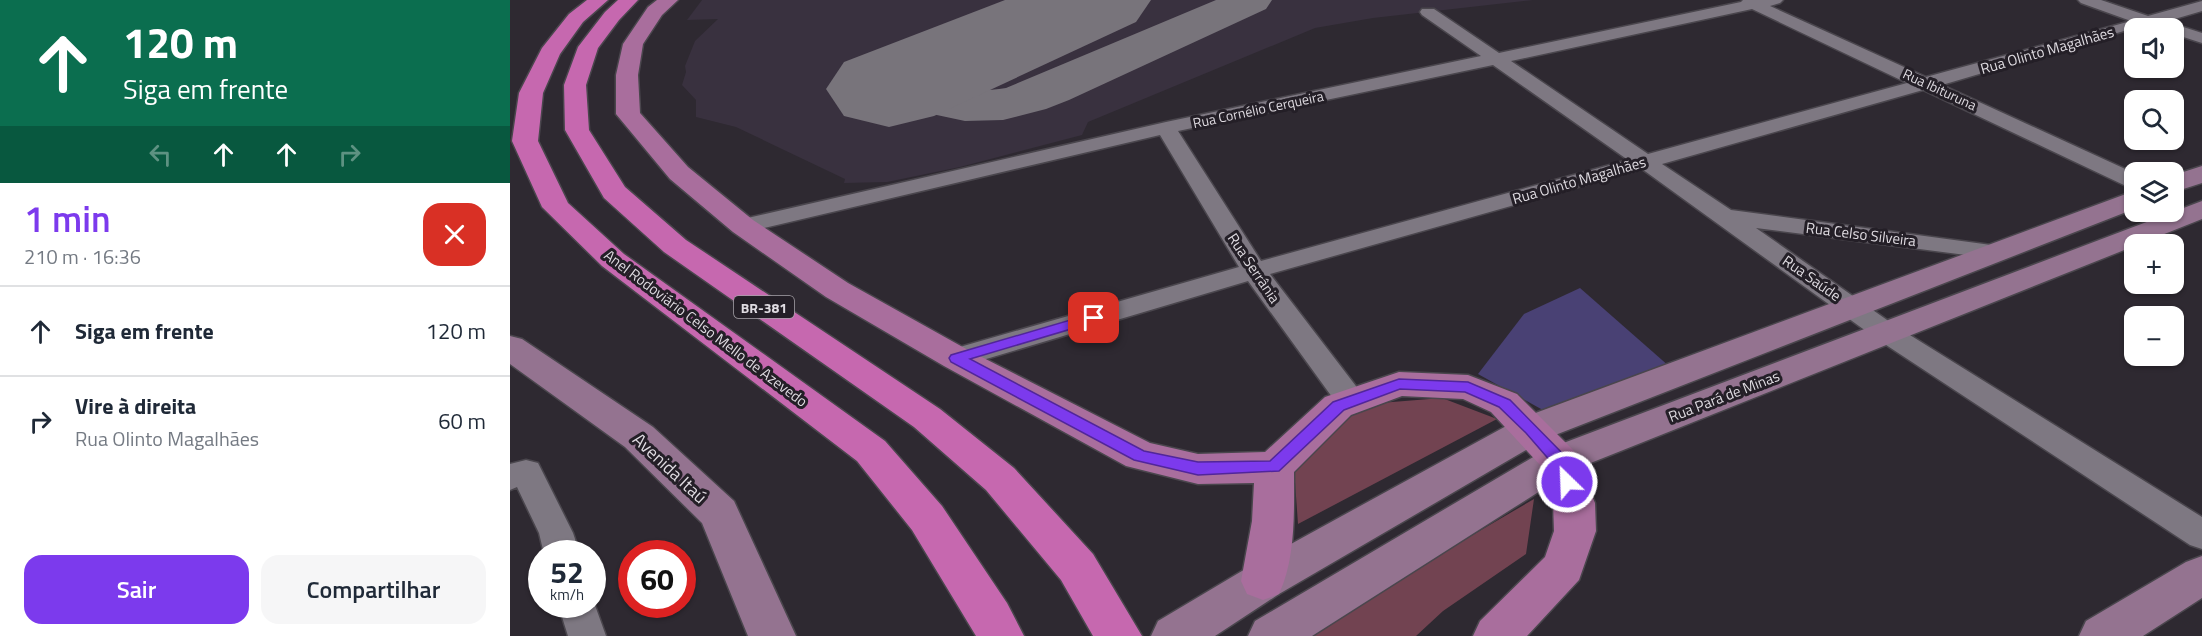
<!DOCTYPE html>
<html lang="pt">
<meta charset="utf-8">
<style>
:root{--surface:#fff;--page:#f6f6f7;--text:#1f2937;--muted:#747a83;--line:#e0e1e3;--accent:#7c3aed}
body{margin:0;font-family:"Titillium Web",sans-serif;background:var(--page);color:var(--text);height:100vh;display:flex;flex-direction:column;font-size:22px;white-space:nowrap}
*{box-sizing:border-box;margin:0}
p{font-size:20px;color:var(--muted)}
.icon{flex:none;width:33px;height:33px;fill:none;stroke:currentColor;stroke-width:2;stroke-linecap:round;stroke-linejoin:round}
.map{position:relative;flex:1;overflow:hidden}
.details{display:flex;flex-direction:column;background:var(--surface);width:510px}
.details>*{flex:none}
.top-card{background:#0b6e4f;color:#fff;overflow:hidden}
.buttons{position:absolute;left:1614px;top:18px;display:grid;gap:12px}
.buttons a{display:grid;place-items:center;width:60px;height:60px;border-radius:12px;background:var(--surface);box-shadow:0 2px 4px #0004;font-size:30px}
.speed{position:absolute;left:18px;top:540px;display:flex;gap:12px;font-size:30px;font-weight:700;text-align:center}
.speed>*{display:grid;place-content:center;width:78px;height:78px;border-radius:50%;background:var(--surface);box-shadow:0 2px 4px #0004;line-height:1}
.speed small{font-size:15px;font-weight:400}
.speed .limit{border:9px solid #d22;background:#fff;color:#111}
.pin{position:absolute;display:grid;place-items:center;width:51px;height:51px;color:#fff;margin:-26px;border-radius:12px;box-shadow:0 3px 9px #0006}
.me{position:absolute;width:66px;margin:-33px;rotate:336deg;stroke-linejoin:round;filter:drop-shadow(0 0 4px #0008)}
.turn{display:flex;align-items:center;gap:21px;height:126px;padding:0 24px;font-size:27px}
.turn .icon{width:78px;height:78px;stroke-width:2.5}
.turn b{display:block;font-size:42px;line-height:51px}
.lanes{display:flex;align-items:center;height:57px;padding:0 24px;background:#0003;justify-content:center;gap:30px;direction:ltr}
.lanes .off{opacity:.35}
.round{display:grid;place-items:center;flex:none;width:63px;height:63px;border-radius:18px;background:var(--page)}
.summary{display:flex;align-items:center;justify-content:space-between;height:102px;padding:0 24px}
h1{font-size:36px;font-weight:600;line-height:45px;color:var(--accent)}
.primary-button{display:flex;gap:12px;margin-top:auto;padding:12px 24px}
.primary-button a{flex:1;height:69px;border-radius:18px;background:var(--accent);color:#fff;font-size:24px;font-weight:600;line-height:69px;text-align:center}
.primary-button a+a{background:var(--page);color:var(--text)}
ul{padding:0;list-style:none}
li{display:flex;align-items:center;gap:18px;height:90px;padding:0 24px;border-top:2px solid var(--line)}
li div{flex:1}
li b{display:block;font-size:22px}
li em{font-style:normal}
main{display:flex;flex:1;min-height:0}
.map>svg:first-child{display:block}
.built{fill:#39313f}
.green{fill:#724351}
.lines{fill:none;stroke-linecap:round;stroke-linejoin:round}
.taxiway{fill:#78747b;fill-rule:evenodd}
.runway{fill:#78747b;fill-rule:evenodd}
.building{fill:#494174}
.street-casing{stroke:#4a464d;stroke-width:3}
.secondary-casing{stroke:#4a464d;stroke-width:3}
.primary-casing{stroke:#4a464d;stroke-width:3}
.highway-casing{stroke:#4a464d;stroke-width:3}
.street{fill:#7e7882;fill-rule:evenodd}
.secondary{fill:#947390;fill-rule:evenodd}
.primary{fill:#a96e9d;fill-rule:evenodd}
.highway{fill:#c668af;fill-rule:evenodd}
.route{fill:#7c3aed;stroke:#51269a;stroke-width:1.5}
.labels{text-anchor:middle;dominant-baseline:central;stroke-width:6;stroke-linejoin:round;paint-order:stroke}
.far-street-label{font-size:14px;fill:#dfdbe1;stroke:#241f27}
.shield{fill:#241f27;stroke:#a7a3a9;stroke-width:1.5}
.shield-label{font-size:14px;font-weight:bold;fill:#dfdbe1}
.street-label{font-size:15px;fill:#dfdbe1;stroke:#241f27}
.near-street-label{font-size:18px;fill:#dfdbe1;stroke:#241f27}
</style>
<main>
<section class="details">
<div class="top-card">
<div class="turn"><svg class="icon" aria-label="ahead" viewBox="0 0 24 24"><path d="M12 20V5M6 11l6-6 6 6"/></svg><div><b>120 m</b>Siga em frente</div></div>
<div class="lanes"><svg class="icon off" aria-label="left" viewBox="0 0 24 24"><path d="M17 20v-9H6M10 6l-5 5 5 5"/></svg><svg class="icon" aria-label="ahead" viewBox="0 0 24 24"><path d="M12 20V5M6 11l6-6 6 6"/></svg><svg class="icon" aria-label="ahead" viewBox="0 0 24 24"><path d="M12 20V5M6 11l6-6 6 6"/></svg><svg class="icon off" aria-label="right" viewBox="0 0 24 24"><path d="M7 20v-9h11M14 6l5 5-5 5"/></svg></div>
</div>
<div class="summary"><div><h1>1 min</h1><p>210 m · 16:36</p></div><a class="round" style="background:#d93025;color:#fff"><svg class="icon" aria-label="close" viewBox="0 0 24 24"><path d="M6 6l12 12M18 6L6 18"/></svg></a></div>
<ul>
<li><svg class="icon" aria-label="ahead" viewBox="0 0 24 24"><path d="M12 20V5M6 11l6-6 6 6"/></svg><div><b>Siga em frente</b></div><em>120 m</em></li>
<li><svg class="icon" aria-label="right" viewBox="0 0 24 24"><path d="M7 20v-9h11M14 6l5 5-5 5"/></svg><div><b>Vire à direita</b><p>Rua Olinto Magalhães</p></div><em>60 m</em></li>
</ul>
<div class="primary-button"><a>Sair</a><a>Compartilhar</a></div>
</section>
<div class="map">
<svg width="1692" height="636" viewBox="0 0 1692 636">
<rect width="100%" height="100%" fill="#2e2931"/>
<path class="built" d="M192,0h831l-160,18 -58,10 -227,94 -6,13 -122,32 -73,15 -43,1 1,-4 -109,-52 -40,-10v-17l-14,-15 4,-13 -1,-6 10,-25 23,-22 -31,1z"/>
<path class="green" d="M932,398l55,21 -199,105 -4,-56 61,-63z
M1024,499l-8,55 -83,57 -27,25h-116z"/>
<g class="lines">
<path class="taxiway" d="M706,0h56l-6,9 -197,91 -23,9 -43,11 -38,1 -47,-10 -24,-10 -16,-18 7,-11c31,-7 31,2 57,13 19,7 44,6 64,3z"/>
<path class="runway" d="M495,0h146l-15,22 -202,94 -45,11 -45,-11 -18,-27 18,-27z"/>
</g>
<path class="building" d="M1070,288l90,79 -120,47 -72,-40 46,-60z"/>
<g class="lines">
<defs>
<path id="street" d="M1233,0h40l-3,3 -10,3 156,71 205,-56 -50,-18 -3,-3h23l47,16 54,-15v10l-41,12 -2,3 -25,2 -192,57 192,88v14l-8,-1 -203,-96 -261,74 69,46 275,37 3,5 -3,5 -9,2 -241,-31 141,99 305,190v32l-12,-4 -313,-206 -235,-170 -372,105 92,120 4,7 -4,7 -11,3 -11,-3 -92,-127 -282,84 -10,2 -10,-2 -4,-7 4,-7 293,-84 -79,-132 -417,98 -8,-2 -4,-5 4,-5 8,-2 423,-97 315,-66 -59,-41 -2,-3 2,-3h12l65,44 242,-51zM1242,9l155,74 -259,71 -137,-93zM983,65l135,95 -367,101 -83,-130z
M1664,24l28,9v10l-28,-9v-6h-8z
M16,460l12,3 35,70 7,21h-36l-5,-21 -22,-46 -7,3v-26z
M82,597l14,39h-38l-10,-32h34z"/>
<path id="secondary" d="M1692,166v17l-28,9v-17z
M1624,191v18l-589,230 -266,155 -64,42h-64l7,-15 89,-53 272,-149z
M1692,201v18l-629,251 -261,166h-64l7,-15 290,-171z
M0,336l12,3 131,88 81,74 62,135h-48l-46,-113 -77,-76 -115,-83z
M1692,556v42l-59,38h-64l7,-15 100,-59z"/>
<path id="primary" d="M147,0h21l-16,15 -19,29 -5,31 2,38 48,54 65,53 95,63 120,67 182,93 48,11 67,-2 60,-55 74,-25 69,3 49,19 56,56 22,53 1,28 -17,49 -52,56h-54l7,-15 65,-64 9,-26 -1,-28 -12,-37 -50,-54 -28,-13 -61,-3 -51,19 -57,57c0,39 2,86 -15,122l-16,6 -16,-6 -6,-13 11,-60 2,-38 -56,1 -72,-18 -182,-100 -118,-69 -93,-65 -63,-53 -54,-65v-39l7,-31 25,-37z"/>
<path id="highway" d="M77,0h21l-25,22 -23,32 -17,39 -5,48 30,62 56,51 261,187 57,65 65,97 17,33h-48l-64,-106 -55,-69 -255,-195 -60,-59 -30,-66 7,-48 23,-45 27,-34z
M108,0h20l-19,20 -21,28 -12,37 3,45 36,57 61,53 254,169 74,59 79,86 49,82h-49l-32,-56 -75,-90 -72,-63 -250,-175 -60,-54 -39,-68 -1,-45 14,-38 27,-35z"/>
</defs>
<use href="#street" class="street-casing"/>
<use href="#secondary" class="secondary-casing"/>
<use href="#primary" class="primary-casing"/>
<use href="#highway" class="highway-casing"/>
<use href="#street" class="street"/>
<use href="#secondary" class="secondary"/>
<use href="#primary" class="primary"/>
<use href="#highway" class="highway"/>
</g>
<path class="route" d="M584,313l6,5 -2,3 -128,38 174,92 54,11 72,-1 63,-59 66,-23 69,3 42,18 55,56 10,26 -3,4 -5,2 -6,-2 -9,-23 -26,-30 -27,-26 -34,-15 -65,-3 -56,21 -65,61 -81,4 -64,-15 -183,-98 -2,-4 2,-3z"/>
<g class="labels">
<g class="far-street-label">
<text transform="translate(1430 89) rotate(25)">Rua Ibituruna</text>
<text transform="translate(748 109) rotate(-12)">Rua Cornélio Cerqueira</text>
</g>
<rect class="shield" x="224" y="296" width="60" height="22" rx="4.5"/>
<g class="shield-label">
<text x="254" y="307">BR-381</text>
</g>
<g class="street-label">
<text transform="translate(1537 50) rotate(-16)">Rua Olinto Magalhães</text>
<text transform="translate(1069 180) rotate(-16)">Rua Olinto Magalhães</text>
<text transform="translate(1351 234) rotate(7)">Rua Celso Silveira</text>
<text transform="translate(744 268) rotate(56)">Rua Serrânia</text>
<text transform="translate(1302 278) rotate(35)">Rua Saúde</text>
<text transform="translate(196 328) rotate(37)">Anel Rodoviário Celso Mello de Azevedo</text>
<text transform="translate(1214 396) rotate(-21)">Rua Pará de Minas</text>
</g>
<g class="near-street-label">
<text transform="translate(160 468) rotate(43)">Avenida Itaú</text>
</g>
</g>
</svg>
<div class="buttons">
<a><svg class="icon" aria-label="sound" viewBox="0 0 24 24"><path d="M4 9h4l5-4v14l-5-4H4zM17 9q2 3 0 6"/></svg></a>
<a><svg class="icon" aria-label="search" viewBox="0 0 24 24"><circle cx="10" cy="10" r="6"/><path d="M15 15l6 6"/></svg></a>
<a><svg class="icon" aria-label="layers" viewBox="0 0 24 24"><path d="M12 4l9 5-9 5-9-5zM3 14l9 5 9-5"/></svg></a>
<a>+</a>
<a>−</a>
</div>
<div class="speed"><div>52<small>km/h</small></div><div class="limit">60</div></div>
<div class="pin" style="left:584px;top:318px;background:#d93025"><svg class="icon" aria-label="arrive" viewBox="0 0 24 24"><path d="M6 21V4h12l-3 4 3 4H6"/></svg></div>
<svg class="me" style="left:1057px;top:482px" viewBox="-20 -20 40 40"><circle r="17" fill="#7c3aed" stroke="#fff" stroke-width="3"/><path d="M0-11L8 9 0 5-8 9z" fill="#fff"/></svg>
</div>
</main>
